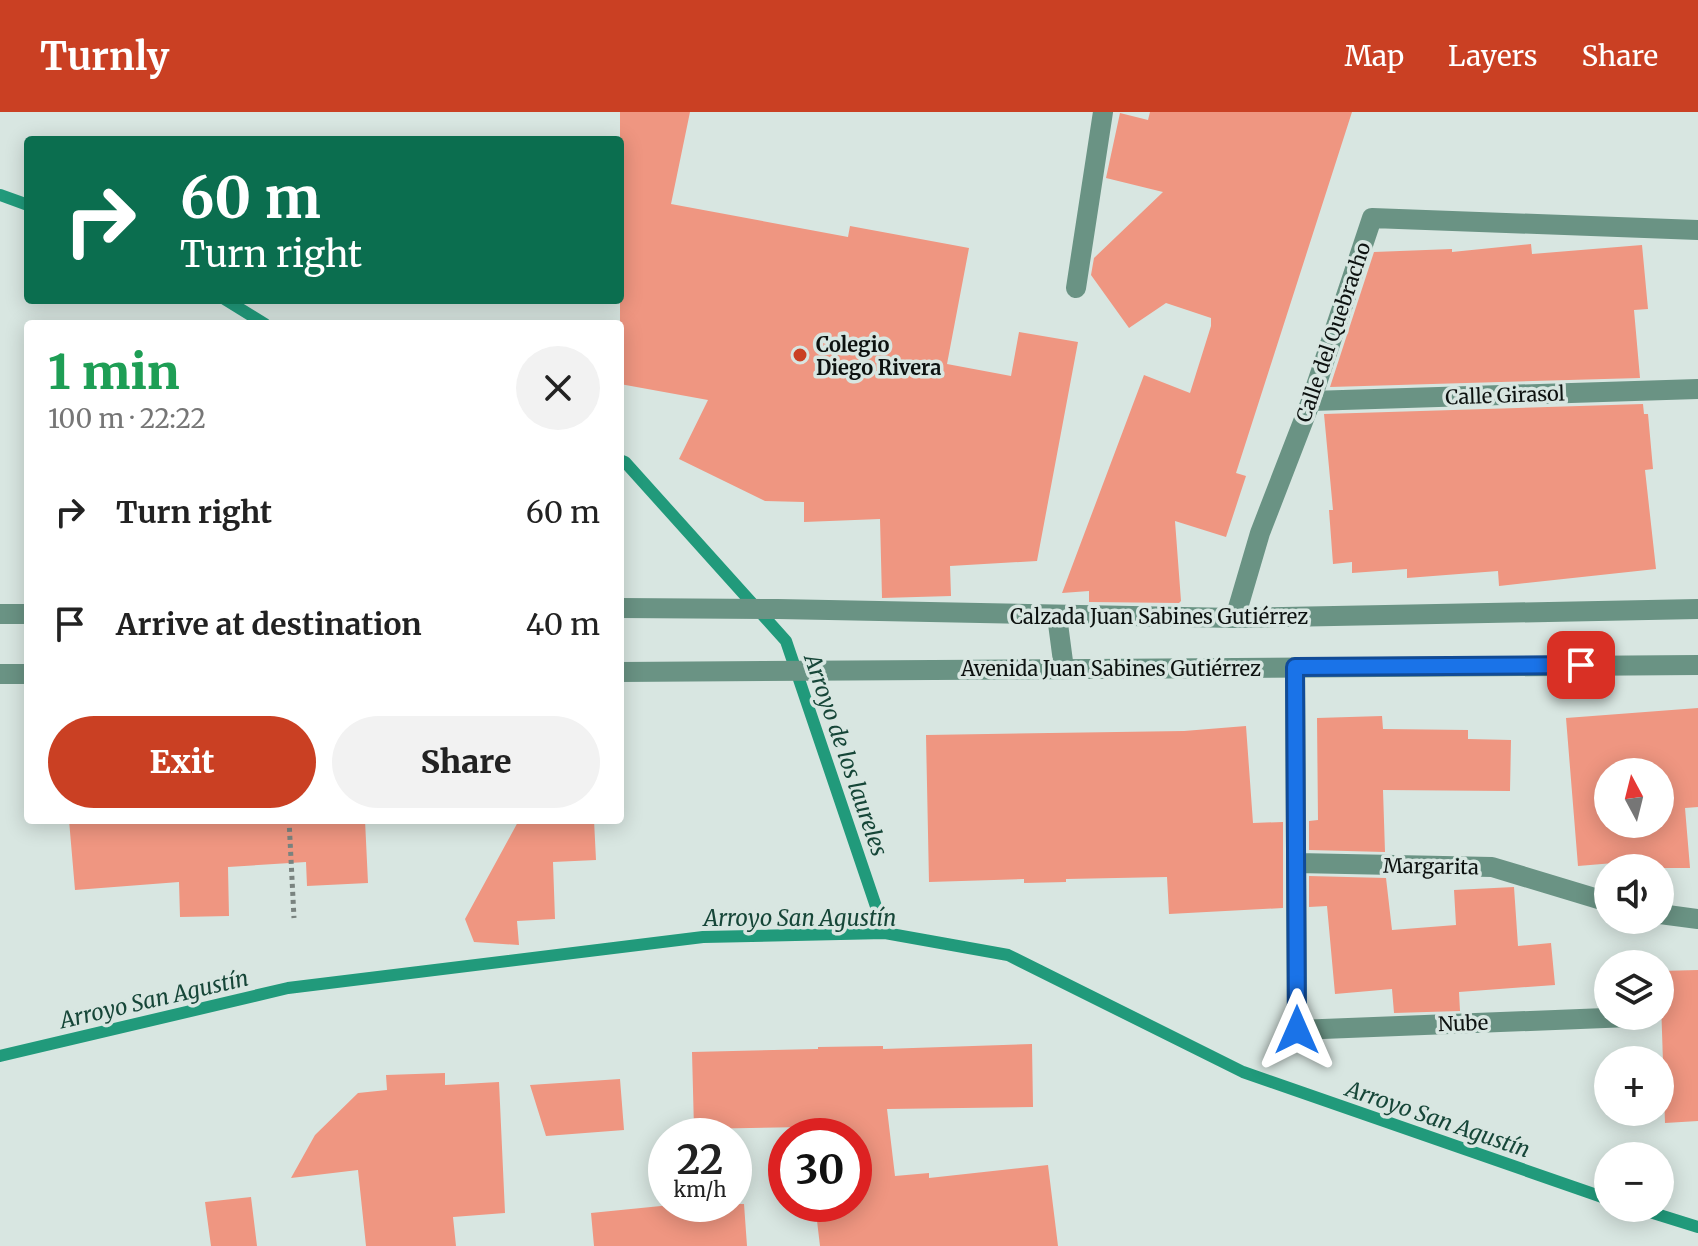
<!DOCTYPE html>
<meta charset="utf-8">
<style>
:root{--surface:#fff;--page:#f2f2f2;--text:#222;--muted:#767676;--accent:#ca4023}
body{margin:0;font-family:Merriweather,serif;background:var(--page);color:var(--text);height:100vh;display:flex;flex-direction:column;font-size:30px;white-space:nowrap}
*{box-sizing:border-box;margin:0}
p{font-size:26px;color:var(--muted)}
.icon{flex:none;width:44px;height:44px;fill:none;stroke:currentColor;stroke-width:2;stroke-linecap:round;stroke-linejoin:round}
.map{position:relative;flex:1;overflow:hidden}
.side{position:absolute;left:24px;top:208px;width:600px;height:504px;display:flex;flex-direction:column;background:var(--surface);border-radius:8px;box-shadow:0 4px 20px #0003}
.side>*{flex:none}
.guide{position:absolute;left:24px;top:24px;width:600px;height:168px;border-radius:8px;box-shadow:0 4px 20px #0003;background:#0b6e4f;color:#fff;overflow:hidden}
.needle{width:52px;rotate:353deg}
.fabs{position:absolute;left:1594px;top:646px;display:grid;gap:16px}
.fabs a{display:grid;place-items:center;width:80px;height:80px;border-radius:50%;background:var(--surface);box-shadow:0 4px 20px #0003;font-size:40px}
.speed{position:absolute;left:648px;top:1006px;display:flex;gap:16px;font-size:40px;font-weight:700;text-align:center}
.speed>*{display:grid;place-content:center;width:104px;height:104px;border-radius:50%;background:var(--surface);box-shadow:0 4px 20px #0003;line-height:1}
.speed small{font-size:20px;font-weight:400}
.speed .limit{border:12px solid #d22;background:#fff;color:#111}
.pin{position:absolute;display:grid;place-items:center;width:68px;height:68px;color:#fff;margin:-34px;border-radius:16px;box-shadow:0 4px 12px #0006}
.me{position:absolute;width:88px;margin:-44px;rotate:0deg;stroke-linejoin:round;filter:drop-shadow(0 0 6px #0008)}
.turn{display:flex;align-items:center;gap:28px;height:168px;padding:0 24px;font-size:36px}
.turn .icon{width:104px;height:104px;stroke-width:2.5}
.turn b{display:block;font-size:56px;line-height:68px}
.round{display:grid;place-items:center;flex:none;width:84px;height:84px;border-radius:42px;background:var(--page)}
.headline{display:flex;align-items:center;justify-content:space-between;height:136px;padding:0 24px}
h1{font-size:48px;font-weight:800;line-height:60px;color:#1e9e55}
.action{display:flex;gap:16px;margin-top:auto;padding:16px 24px}
.action a{flex:1;height:92px;border-radius:48px;background:var(--accent);color:#fff;font-size:32px;font-weight:800;line-height:92px;text-align:center}
.action a+a{background:var(--page);color:var(--text)}
ul{padding:0;list-style:none}
li{display:flex;align-items:center;gap:24px;height:112px;padding:0 24px}
li div{flex:1}
li b{display:block;font-size:30px}
li em{font-style:normal}
header{display:flex;align-items:center;gap:48px;box-sizing:border-box;height:112px;padding:0 40px;background:var(--accent);color:#fff}
header strong{font-size:38px}
nav{display:flex;gap:44px;margin-inline-start:auto;font-size:28px}
.map>svg:first-child{display:block}
.lines{fill:none;stroke-linecap:round;stroke-linejoin:round}
.stream{stroke:#219a7b;stroke-width:12}
.building{fill:#ef9681;fill-rule:evenodd}
.path{stroke:#79837f;stroke-width:5;stroke-dasharray:4 4;stroke-linecap:butt}
.minor{stroke:#6a9384;stroke-width:20}
.tertiary{stroke:#6a9384;stroke-width:20}
.route-casing{stroke:#114b97;stroke-width:20}
.route{stroke:#1a73e8;stroke-width:14}
.poi-dot{fill:#ca4023;stroke:#d8e6e1;stroke-width:3}
.labels{text-anchor:middle;dominant-baseline:central;stroke-width:7;stroke-linejoin:round;paint-order:stroke}
.street-label{font-size:20px;fill:#0d1210;stroke:#d8e6e1}
.poi-label{font-size:20px;font-weight:bold;fill:#0d1210;stroke:#d8e6e1;text-anchor:start}
.water-label{font-size:22px;font-style:italic;fill:#164638;stroke:#d8e6e1}
</style>
<header>
<strong>Turnly</strong>
<nav><a>Map</a><a>Layers</a><a>Share</a></nav>
</header>
<div class="map">
<svg width="1698" height="1134" viewBox="0 0 1698 1134">
<rect width="100%" height="100%" fill="#d8e6e1"/>
<g class="lines">
<path class="stream" d="M0,83l28,10
M226,188l39,24
M620,348l5,2 161,179 99,292
M0,944l288,-68 415,-51 182,-4 123,22 235,117 365,127
M1637,1096l61,19"/>
</g>
<path class="building" d="M620,0h70l-19,92 177,33 2,-11 119,22 -22,116 64,12 8,-44 59,10 -41,219 -87,5 1,30 -69,2 -2,-79 -76,3v-20l-39,-1 -86,-42 29,-59 -88,-16z
M1150,0h202l-116,361 10,3 -20,61 -51,-16 6,80 -2,2 -90,-1v-11l-27,2 82,-218 46,18 21,-67v-8l-45,-15 -37,25 -38,-53 3,-17 69,-66 -57,-14 14,-65 28,7z
M1531,132l1,10 110,-9 6,64 -14,1 6,68 -310,9 44,-135 78,-3v3z
M1643,292l1,10h4l5,55 -8,1 11,99 -157,17 -1,-15 -91,7v-9l-55,4v-11l-19,2 -4,-54h4l-9,-96z
M1698,596v99l-13,1 5,60h-51l-1,-7 -60,5 -12,-148zM1608,660h52v52h-52z
M1382,604l1,13 85,1v9l43,1 -1,51 -127,-1 2,62 -76,-2v-29l9,-1 -1,-102z
M1246,614l7,97 30,-1v86l-114,6 -2,-37 -101,2v3l-42,1v-4l-95,3 -3,-147 258,-4z
M69,708h296l3,63 -61,3 -1,-24 -78,5 1,49 -49,1 -1,-35 -104,8z
M519,708h75l2,40 -43,2 2,57 -38,2 2,24 -45,-3 -9,-23z
M1309,764l77,2 6,52 64,-5 -2,-35 60,-3 4,59 33,-3 4,42 -96,7 1,19 -66,2 -2,-24 -57,5 -8,-88 -18,1z
M1698,858v151l-33,2 -5,-152z
M1032,932l1,63 -146,2 8,67 34,-3v5l119,-13 10,81h-238l-5,-42h39v-68h-48l-1,-9 -111,2 -2,-77 126,-3v-2l65,-1v3z
M445,961v12l54,-3 6,131 -52,4 3,29h-90l-8,-76 -67,8 24,-43 43,-42 29,-3 -1,-15z
M620,967l4,51 -78,6 -16,-51z
M251,1085l6,49h-46l-6,-44z
M681,1092h63l3,42h-153l-3,-33z"/>
<g class="lines">
<path class="path" d="M289,708l5,98"/>
<path class="minor" d="M1076,176l27,-176
M1311,289l387,-12
M1235,506l25,-85 51,-132 61,-183 326,12
M1295,555l2,363 333,-13
M1297,751l195,4 116,35
M1660,802l38,5"/>
<path class="tertiary" d="M620,496l158,1 457,9 463,-9
M0,502h28
M1057,504l7,53
M620,560l1078,-7
M0,562h28"/>
</g>
<g class="lines">
<defs>
<path id="route" d="M1297,918l-2,-363 286,-2"/>
</defs>
<use href="#route" class="route-casing"/>
<use href="#route" class="route"/>
</g>
<circle class="poi-dot" cx="800" cy="243" r="8"/>
<g class="labels">
<g class="street-label">
<text transform="translate(1333 220) rotate(-71)">Calle del Quebracho</text>
<text transform="translate(1505 283) rotate(-2)">Calle Girasol</text>
<text x="1159" y="504">Calzada Juan Sabines Gutiérrez</text>
<text x="1111" y="556">Avenida Juan Sabines Gutiérrez</text>
<text transform="translate(1431 754) rotate(1)">Margarita</text>
<text transform="translate(1463 911) rotate(-2)">Nube</text>
</g>
<g class="poi-label">
<text x="816" y="232">Colegio<tspan x="816" dy="23">Diego Rivera</tspan></text>
</g>
<g class="water-label">
<text transform="translate(846 643) rotate(71)">Arroyo de los laureles</text>
<text x="800" y="806">Arroyo San Agustín</text>
<text transform="translate(154 887) rotate(-13)">Arroyo San Agustín</text>
<text transform="translate(1438 1007) rotate(19)">Arroyo San Agustín</text>
</g>
</g>
</svg>
<div class="fabs">
<a><svg class="needle" viewBox="-14 -14 28 28"><path d="M0-13l5 13h-10z" fill="#e53935"/><path d="M0 13l5-13h-10z" fill="#767676"/></svg></a>
<a><svg class="icon" aria-label="sound" viewBox="0 0 24 24"><path d="M4 9h4l5-4v14l-5-4H4zM17 9q2 3 0 6"/></svg></a>
<a><svg class="icon" aria-label="layers" viewBox="0 0 24 24"><path d="M12 4l9 5-9 5-9-5zM3 14l9 5 9-5"/></svg></a>
<a>+</a>
<a>−</a>
</div>
<div class="speed"><div>22<small>km/h</small></div><div class="limit">30</div></div>
<div class="pin" style="left:1581px;top:553px;background:#d93025"><svg class="icon" aria-label="arrive" viewBox="0 0 24 24"><path d="M6 21V4h12l-3 4 3 4H6"/></svg></div>
<svg class="me" style="left:1297px;top:918px" viewBox="-20 -20 40 40"><path d="M0-17L14 15 0 8-14 15z" fill="#1a73e8" stroke="#fff" stroke-width="4"/></svg>
<div class="guide">
<div class="turn"><svg class="icon" aria-label="right" viewBox="0 0 24 24"><path d="M7 20v-9h11M14 6l5 5-5 5"/></svg><div><b>60 m</b>Turn right</div></div>
</div>
<section class="side">
<div class="headline"><div><h1>1 min</h1><p>100 m · 22:22</p></div><a class="round"><svg class="icon" aria-label="close" viewBox="0 0 24 24"><path d="M6 6l12 12M18 6L6 18"/></svg></a></div>
<ul>
<li><svg class="icon" aria-label="right" viewBox="0 0 24 24"><path d="M7 20v-9h11M14 6l5 5-5 5"/></svg><div><b>Turn right</b></div><em>60 m</em></li>
<li><svg class="icon" aria-label="arrive" viewBox="0 0 24 24"><path d="M6 21V4h12l-3 4 3 4H6"/></svg><div><b>Arrive at destination</b></div><em>40 m</em></li>
</ul>
<div class="action"><a>Exit</a><a>Share</a></div>
</section>
</div>
